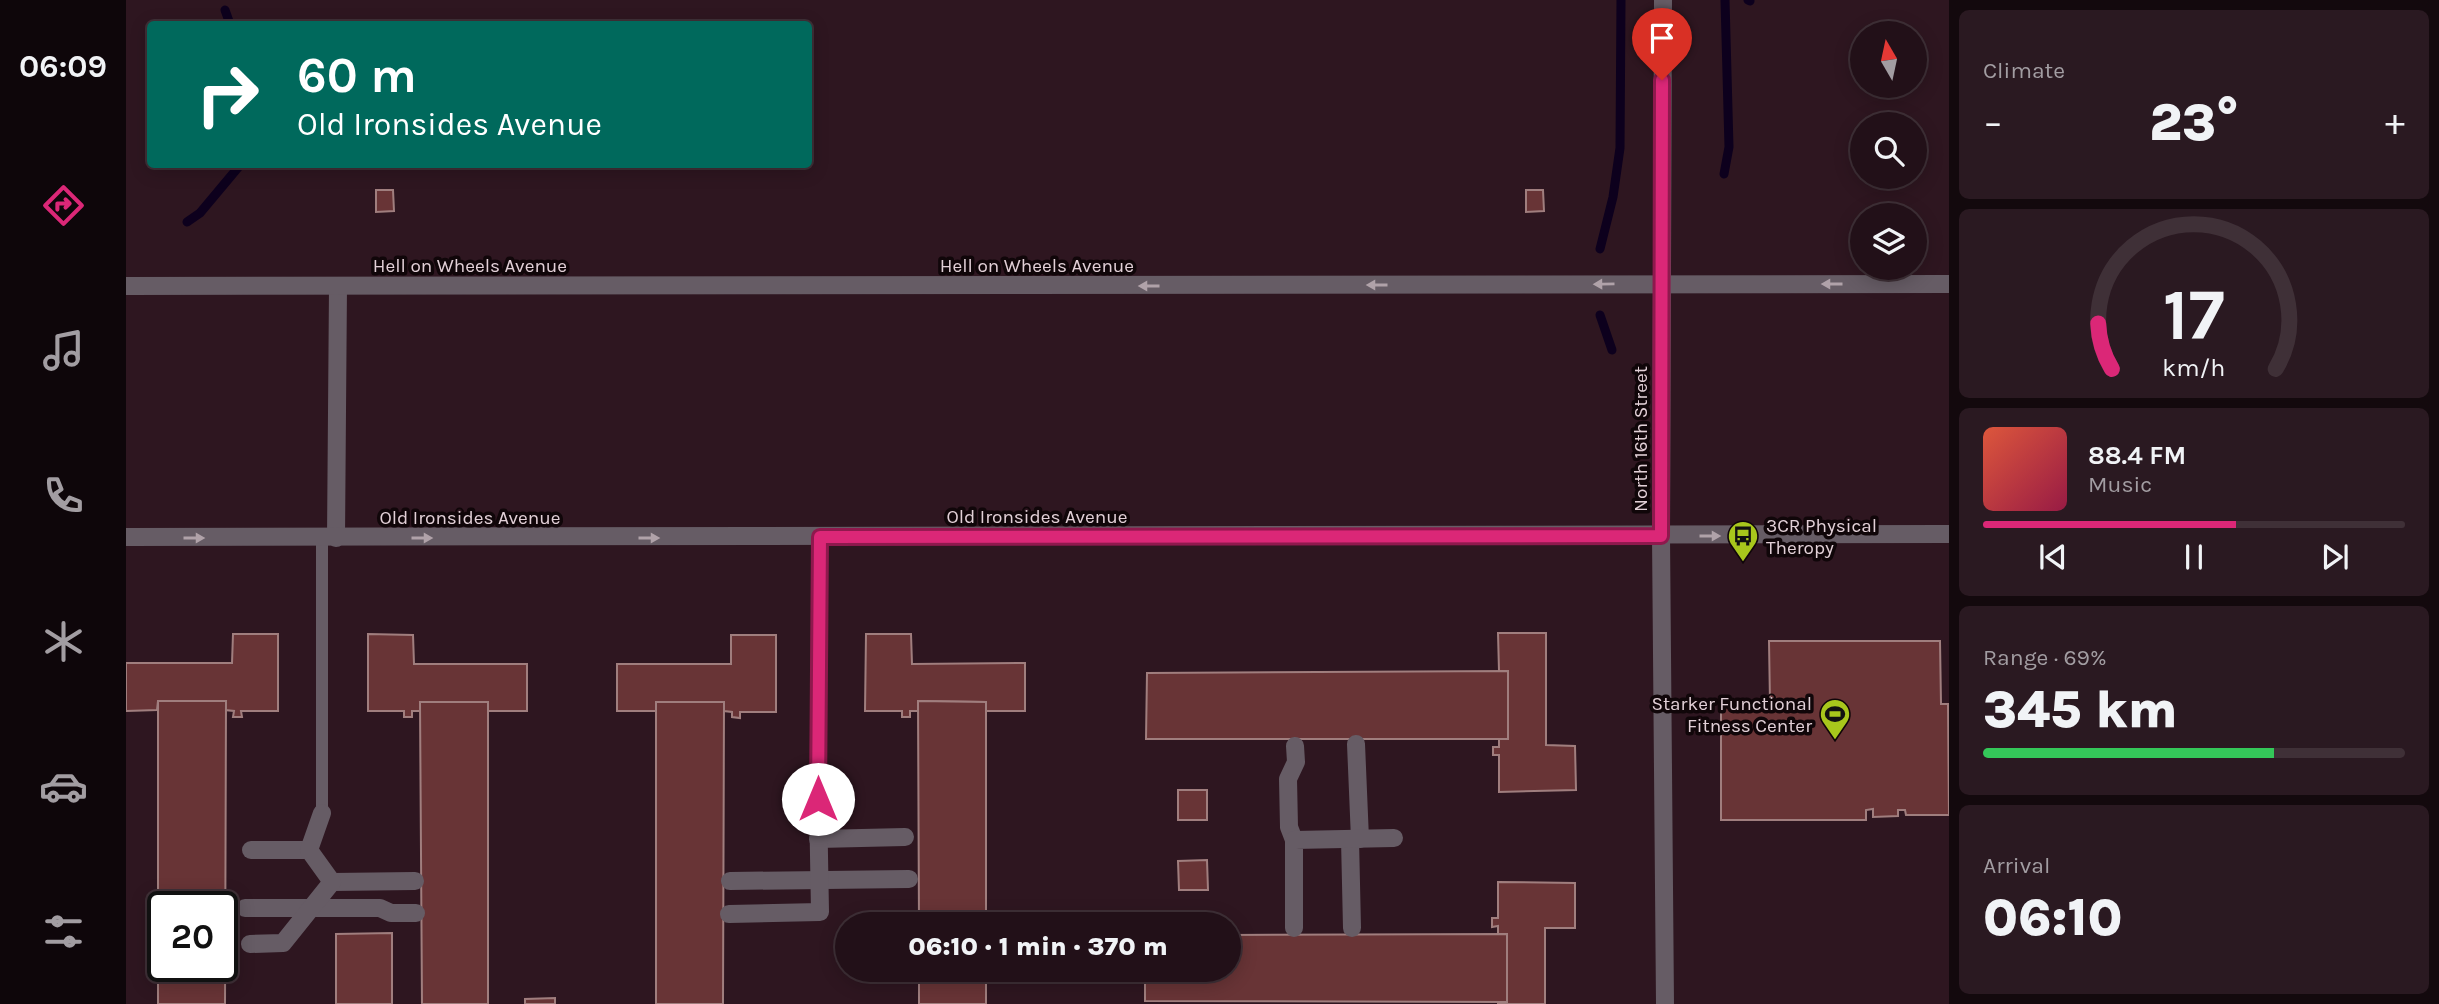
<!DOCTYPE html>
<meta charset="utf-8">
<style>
:root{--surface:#221018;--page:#2a1921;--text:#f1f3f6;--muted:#a29da2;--line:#3f3037;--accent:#db2777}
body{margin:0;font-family:Karla,sans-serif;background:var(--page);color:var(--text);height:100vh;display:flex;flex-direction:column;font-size:26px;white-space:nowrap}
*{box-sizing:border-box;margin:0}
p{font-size:23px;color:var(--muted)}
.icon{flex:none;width:38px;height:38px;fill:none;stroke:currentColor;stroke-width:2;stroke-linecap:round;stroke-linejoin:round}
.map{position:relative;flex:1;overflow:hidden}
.sheet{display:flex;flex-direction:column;gap:10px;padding:10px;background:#13090d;width:490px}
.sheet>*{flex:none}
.banner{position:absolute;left:21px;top:21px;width:665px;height:147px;border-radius:7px;box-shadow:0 4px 18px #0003,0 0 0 2px var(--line);background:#00695c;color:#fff;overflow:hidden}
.needle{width:46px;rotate:351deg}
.controls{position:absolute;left:1724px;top:21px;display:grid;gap:14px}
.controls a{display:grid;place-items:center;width:77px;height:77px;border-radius:50%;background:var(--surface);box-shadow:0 4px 18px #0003,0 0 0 2px var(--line);font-size:35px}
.speed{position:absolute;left:21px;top:891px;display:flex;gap:14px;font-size:35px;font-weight:700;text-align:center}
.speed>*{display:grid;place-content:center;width:91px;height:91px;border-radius:50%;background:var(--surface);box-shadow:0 4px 18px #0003,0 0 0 2px var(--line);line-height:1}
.speed .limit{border:4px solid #111;border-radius:10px;background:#fff;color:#111}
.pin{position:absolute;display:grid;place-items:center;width:60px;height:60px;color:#fff;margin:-72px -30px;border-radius:50% 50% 50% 0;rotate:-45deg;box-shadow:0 0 7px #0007}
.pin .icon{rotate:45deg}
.me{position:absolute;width:77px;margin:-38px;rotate:0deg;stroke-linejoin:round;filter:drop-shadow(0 0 5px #0008)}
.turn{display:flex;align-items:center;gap:24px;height:147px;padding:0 35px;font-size:32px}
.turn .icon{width:91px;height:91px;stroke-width:2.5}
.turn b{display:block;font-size:49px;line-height:60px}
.big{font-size:52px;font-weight:800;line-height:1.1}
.sheet .widget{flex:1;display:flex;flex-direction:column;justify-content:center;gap:10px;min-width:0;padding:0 24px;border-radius:10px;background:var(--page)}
.sheet .dial{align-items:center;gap:0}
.dial svg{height:182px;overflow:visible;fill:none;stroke:var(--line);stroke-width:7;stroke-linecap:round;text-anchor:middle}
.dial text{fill:var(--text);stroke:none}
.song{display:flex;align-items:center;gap:21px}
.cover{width:84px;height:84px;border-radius:10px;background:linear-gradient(135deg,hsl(10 70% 55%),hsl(340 70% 35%))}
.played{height:7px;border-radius:4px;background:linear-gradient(90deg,var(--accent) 60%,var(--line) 60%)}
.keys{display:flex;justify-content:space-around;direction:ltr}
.heat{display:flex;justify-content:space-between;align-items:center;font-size:38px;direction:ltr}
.charge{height:10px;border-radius:5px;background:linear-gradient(90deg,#34c759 69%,var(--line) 0)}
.trip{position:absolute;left:709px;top:912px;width:406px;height:70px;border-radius:35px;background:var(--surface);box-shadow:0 4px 18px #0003,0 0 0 2px var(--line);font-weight:800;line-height:70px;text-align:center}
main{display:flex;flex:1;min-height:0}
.menu{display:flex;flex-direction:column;width:126px;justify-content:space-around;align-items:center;background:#0e060a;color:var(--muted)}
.menu .icon{width:49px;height:49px}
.menu .selected{color:var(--accent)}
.menu b{font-size:32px;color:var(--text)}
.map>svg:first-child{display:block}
</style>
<main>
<nav class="menu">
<b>06:09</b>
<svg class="icon selected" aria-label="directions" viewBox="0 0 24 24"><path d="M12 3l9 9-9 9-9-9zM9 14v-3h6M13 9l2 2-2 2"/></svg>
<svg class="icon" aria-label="music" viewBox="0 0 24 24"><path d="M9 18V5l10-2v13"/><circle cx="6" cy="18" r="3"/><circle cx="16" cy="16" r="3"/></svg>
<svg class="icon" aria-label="phone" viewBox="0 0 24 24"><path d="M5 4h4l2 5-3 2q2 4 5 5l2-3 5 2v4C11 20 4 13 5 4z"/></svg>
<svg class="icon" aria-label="climate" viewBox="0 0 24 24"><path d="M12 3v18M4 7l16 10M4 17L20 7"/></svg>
<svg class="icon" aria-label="car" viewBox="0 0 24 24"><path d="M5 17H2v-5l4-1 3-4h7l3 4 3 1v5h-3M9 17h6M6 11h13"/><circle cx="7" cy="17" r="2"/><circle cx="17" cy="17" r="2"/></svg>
<svg class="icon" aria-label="filters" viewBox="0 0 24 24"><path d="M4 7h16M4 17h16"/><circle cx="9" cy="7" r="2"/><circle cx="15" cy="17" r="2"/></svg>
</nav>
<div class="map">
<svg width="1823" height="1004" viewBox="0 0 1823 1004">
<rect width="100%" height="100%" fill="#2e1620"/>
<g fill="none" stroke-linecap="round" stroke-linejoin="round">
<!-- stream -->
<g stroke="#0d001d" stroke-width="9">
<path d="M 1622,0 L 1624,1"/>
<path d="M 99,10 L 104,24"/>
<path d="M 193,164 L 220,165"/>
<path d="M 1598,174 L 1603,147 L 1599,0"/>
<path d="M 61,222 L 74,213 L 115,164"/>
<path d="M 1474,249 L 1487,197 L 1494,148 L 1495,0"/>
<path d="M 1474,315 L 1486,350"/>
</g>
</g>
<!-- building -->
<g fill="#683436" stroke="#a07e7e" stroke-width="2" fill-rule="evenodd">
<path d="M 250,190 L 267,190 L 268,211 L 250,212 Z"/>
<path d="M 1400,190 L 1417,190 L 1418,211 L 1400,212 Z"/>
<path d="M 1372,633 L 1420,633 L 1420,745 L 1449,746 L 1450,790 L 1373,792 L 1373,755 L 1367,755 L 1367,747 L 1373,747 L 1373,739 L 1382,739 L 1382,671 L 1373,671 Z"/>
<path d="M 107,634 L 152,634 L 152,711 L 115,711 L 116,717 L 107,717 L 108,711 L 99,710 L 100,701 L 32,701 L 31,710 L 0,711 L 0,663 L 106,663 Z"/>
<path d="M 242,634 L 287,635 L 288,664 L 401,664 L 401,711 L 362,711 L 362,702 L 294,702 L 295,711 L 286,711 L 286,717 L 278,717 L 278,711 L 242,711 Z"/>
<path d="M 740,634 L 785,634 L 786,664 L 899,663 L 899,711 L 860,711 L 860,702 L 792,701 L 792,711 L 784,711 L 784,717 L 776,717 L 776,711 L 739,711 Z"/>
<path d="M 605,635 L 650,635 L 650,712 L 614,712 L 614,718 L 606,717 L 606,712 L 598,711 L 598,702 L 530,702 L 530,711 L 491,711 L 491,664 L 605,664 Z"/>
<path d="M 1643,641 L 1814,641 L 1815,704 L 1822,704 L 1823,815 L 1780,815 L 1779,810 L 1772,810 L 1772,816 L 1747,817 L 1747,809 L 1740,810 L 1740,820 L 1595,820 L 1595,703 L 1644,703 Z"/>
<path d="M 1382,671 L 1382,739 L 1020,739 L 1021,673 Z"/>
<path d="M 32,701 L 100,701 L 99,1004 L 32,1004 ZM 37,906 L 96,906 L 96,966 L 37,966 Z"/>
<path d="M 792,701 L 860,702 L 860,924 L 793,924 Z"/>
<path d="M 294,702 L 362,702 L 362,1004 L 296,1004 Z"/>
<path d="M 530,702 L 598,702 L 597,1004 L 530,1004 Z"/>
<rect x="1052" y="790" width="29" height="30"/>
<path d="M 1081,860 L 1082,890 L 1053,890 L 1052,861 Z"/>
<path d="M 1372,882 L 1449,883 L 1449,928 L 1419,928 L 1419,1004 L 1372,1004 L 1372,1002 L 1381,1002 L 1381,934 L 1372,934 L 1372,926 L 1366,927 L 1366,918 L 1372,918 Z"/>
<path d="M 266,933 L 266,1004 L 210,1004 L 210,934 Z"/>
<path d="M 1381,934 L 1381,1002 L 1019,1001 L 1019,970 L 1102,970 L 1102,935 Z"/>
<rect x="793" y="970" width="67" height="34"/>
<path d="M 429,998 L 429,1004 L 399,1004 L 399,999 Z"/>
</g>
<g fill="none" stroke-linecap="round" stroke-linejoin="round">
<!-- service -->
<g stroke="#665c65" stroke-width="12">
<path d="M 692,799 L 694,537"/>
<path d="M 196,813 L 196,538"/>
</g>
<!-- pedestrian -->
<g stroke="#665c65" stroke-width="18">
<path d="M 1230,744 L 1234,839"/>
<path d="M 692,839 L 779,837"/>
<path d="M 1224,839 L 1226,928"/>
<path d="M 1168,840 L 1163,827 L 1162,779 L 1170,762 L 1169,746"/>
<path d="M 125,850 L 183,850"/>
<path d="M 604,881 L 783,879"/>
<path d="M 206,882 L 289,881"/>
<path d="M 119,908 L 254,908 L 265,913 L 290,913"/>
<path d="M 603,914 L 694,912 L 692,799"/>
<path d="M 1168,928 L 1168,840 L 1268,838"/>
<path d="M 124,944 L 157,943 L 206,882 L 183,850 L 196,813"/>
</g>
<!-- minor -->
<g stroke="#665c65" stroke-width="18">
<path d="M 1537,0 L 1535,536 L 1539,1004"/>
<path d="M 210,538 L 212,286"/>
</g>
<!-- tertiary -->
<g stroke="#665c65" stroke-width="18">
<path d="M 0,286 L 1823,284"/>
<path d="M 0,537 L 1823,534"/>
</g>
</g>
<!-- one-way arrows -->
<defs><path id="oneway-solid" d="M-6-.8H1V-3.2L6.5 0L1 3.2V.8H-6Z" transform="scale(1.75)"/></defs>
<g fill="#b0a2a9">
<use href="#oneway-solid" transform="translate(1478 284) rotate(179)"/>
<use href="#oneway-solid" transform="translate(1706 284) rotate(-180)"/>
<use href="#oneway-solid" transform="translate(1251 285) rotate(180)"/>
<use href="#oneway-solid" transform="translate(1023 286) rotate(180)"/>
<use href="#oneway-solid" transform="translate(1584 536)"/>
<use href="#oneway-solid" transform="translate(68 538)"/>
<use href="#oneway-solid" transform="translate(296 538)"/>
<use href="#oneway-solid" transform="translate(523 538)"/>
</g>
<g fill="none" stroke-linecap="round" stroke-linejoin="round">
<!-- route casing -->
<g stroke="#8e194d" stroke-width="18">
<path id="route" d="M 692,799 L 694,537 L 1535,536 L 1536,80"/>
</g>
<!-- route -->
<use href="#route" stroke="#db2777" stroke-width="12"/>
</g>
<!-- icons -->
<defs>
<g id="bus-pin" transform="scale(1.575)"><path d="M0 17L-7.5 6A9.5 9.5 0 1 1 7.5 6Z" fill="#a8c71c" stroke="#100609"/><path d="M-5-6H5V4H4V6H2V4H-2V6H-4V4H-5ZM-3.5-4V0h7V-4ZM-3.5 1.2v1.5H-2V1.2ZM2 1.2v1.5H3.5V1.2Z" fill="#111"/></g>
<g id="stadium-pin" transform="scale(1.575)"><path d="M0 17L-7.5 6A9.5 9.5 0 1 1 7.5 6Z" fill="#a8c71c" stroke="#100609"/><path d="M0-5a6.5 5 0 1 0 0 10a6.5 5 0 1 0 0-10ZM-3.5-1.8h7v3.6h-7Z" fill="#111"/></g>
</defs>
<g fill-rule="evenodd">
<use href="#bus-pin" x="1617" y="536"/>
<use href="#stadium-pin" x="1709" y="714"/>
</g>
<g text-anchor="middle" stroke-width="7" stroke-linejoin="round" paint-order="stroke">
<!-- street labels -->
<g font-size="19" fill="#e2d0d7" stroke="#100609">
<text x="344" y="272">Hell on Wheels Avenue</text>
<text x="911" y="272">Hell on Wheels Avenue</text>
<text transform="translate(1514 439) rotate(-90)" y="7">North 16th Street</text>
<text x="911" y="523">Old Ironsides Avenue</text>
<text x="344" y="524">Old Ironsides Avenue</text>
</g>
<!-- poi labels -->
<g font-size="19" fill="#e2d0d7" stroke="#100609" text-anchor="start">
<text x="1640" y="532">3CR Physical<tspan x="1640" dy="22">Theropy</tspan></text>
<text x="1686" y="710" text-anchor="end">Starker Functional<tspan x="1686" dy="22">Fitness Center</tspan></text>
</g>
</g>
</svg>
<div class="controls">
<a><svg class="needle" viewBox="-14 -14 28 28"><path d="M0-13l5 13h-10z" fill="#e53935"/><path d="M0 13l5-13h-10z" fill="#a29da2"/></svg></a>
<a><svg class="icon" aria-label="search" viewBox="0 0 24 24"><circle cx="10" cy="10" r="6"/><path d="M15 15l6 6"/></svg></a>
<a><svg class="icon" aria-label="layers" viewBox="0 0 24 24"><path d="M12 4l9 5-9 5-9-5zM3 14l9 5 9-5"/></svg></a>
</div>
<div class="speed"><div class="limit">20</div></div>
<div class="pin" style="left:1536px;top:80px;background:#d93025"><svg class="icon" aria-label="arrive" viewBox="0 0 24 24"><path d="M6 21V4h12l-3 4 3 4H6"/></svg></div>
<svg class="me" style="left:692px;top:799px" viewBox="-20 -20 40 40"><circle r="19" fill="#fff"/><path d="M0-13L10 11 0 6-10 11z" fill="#db2777"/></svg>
<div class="trip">06:10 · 1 min · 370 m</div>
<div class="banner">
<div class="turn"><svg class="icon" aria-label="right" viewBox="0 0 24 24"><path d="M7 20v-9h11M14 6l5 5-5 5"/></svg><div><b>60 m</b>Old Ironsides Avenue</div></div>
</div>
</div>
<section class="sheet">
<div class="widget"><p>Climate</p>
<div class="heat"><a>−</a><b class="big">23°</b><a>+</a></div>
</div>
<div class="widget dial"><svg viewBox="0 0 100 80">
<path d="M14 69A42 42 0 1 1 86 69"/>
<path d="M14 69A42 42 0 0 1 8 49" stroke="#db2777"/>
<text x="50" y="56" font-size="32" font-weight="700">17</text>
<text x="50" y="72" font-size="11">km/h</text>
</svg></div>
<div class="widget">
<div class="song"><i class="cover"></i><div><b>88.4 FM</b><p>Music</p></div></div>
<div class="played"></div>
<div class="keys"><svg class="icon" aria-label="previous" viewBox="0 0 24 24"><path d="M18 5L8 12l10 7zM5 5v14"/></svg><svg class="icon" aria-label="pause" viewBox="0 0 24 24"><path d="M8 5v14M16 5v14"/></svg><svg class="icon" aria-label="next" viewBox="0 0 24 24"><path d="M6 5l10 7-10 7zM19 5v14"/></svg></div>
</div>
<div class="widget"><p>Range · 69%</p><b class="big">345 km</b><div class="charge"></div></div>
<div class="widget"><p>Arrival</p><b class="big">06:10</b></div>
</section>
</main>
